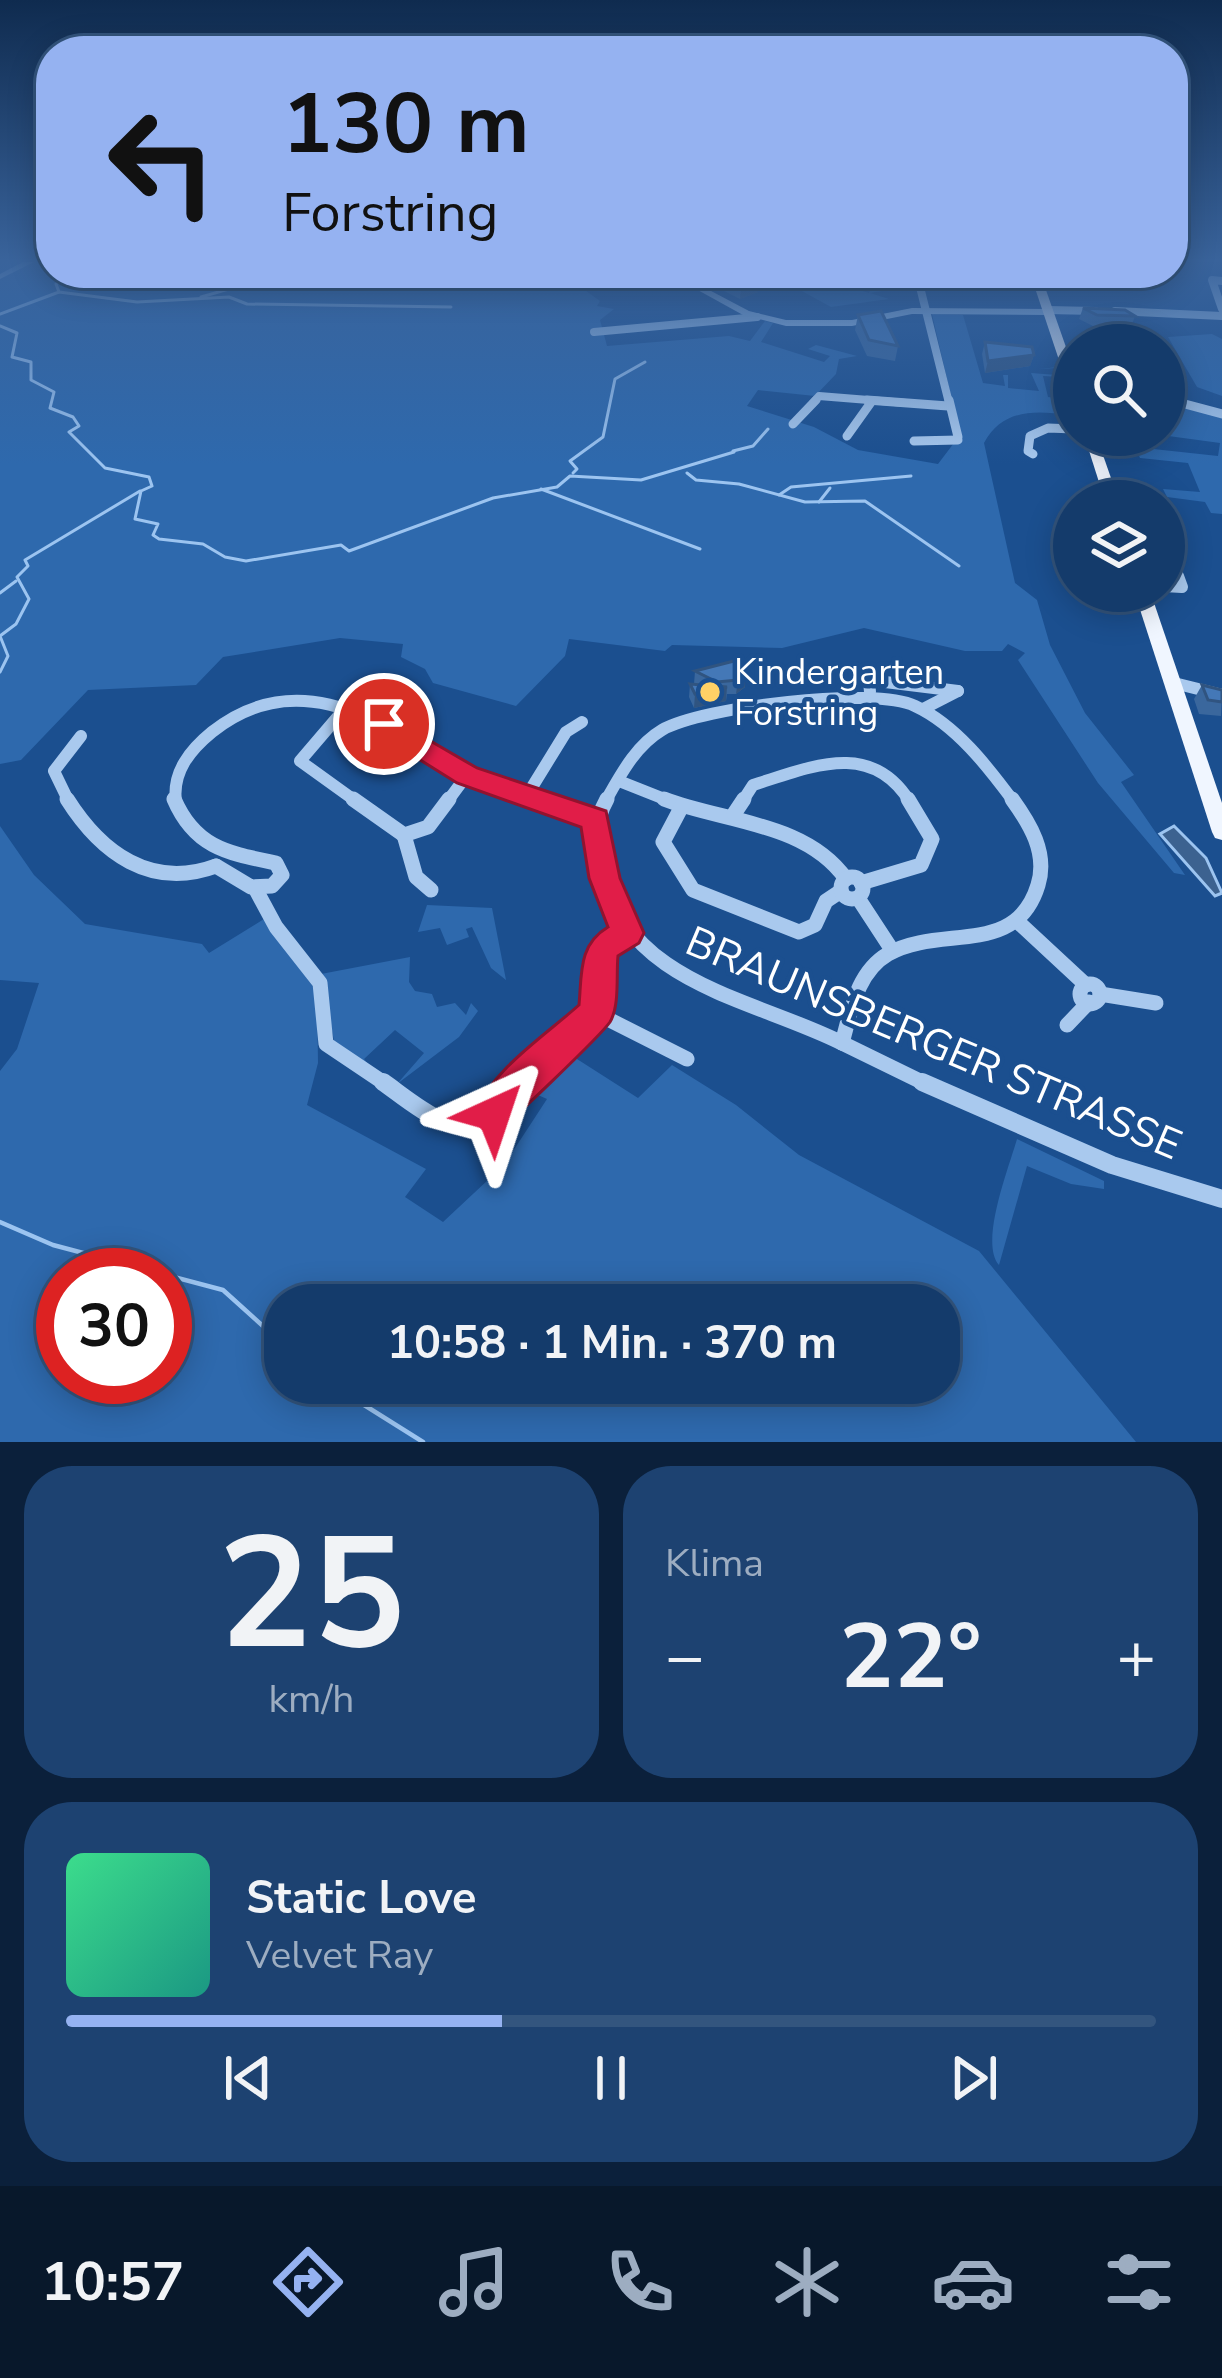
<!DOCTYPE html>
<html lang="de">
<meta charset="utf-8">
<style>
:root{--surface:#143b6b;--page:#1d4271;--text:#f1f3f6;--muted:#9dadc1;--line:#33557e;--accent:#95b2f1}
body{margin:0;font-family:"Nunito Sans",sans-serif;background:var(--page);color:var(--text);height:100vh;display:flex;flex-direction:column;font-size:45px;white-space:nowrap}
*{box-sizing:border-box;margin:0}
p{font-size:39px;color:var(--muted)}
.icon{flex:none;width:66px;height:66px;fill:none;stroke:currentColor;stroke-width:2;stroke-linecap:round;stroke-linejoin:round}
.map{position:relative;height:1442px;overflow:hidden}
.panel{display:flex;flex-direction:column;gap:24px;padding:24px;background:#0b203b;flex:1}
.panel>*{flex:none}
.guide{position:absolute;left:36px;top:36px;width:1152px;height:252px;border-radius:48px;box-shadow:0 6px 30px #0003,0 0 0 3px var(--line);background:#95b2f1;color:#111;overflow:hidden}
.fabs{position:absolute;left:1053px;top:324px;display:grid;gap:24px}
.fabs a{display:grid;place-items:center;width:132px;height:132px;border-radius:50%;background:var(--surface);box-shadow:0 6px 30px #0003,0 0 0 3px var(--line);font-size:60px}
.speed{position:absolute;left:36px;top:1248px;display:flex;gap:24px;font-size:60px;font-weight:700;text-align:center}
.speed>*{display:grid;place-content:center;width:156px;height:156px;border-radius:50%;background:var(--surface);box-shadow:0 6px 30px #0003,0 0 0 3px var(--line);line-height:1}
.speed .limit{border:18px solid #d22;background:#fff;color:#111}
.pin{position:absolute;display:grid;place-items:center;width:102px;height:102px;color:#fff;margin:-51px;border:6px solid #fff;border-radius:50%;box-shadow:0 3px 12px #0007}
.me{position:absolute;width:132px;margin:-66px;rotate:42deg;stroke-linejoin:round;filter:drop-shadow(0 0 9px #0008)}
.turn{display:flex;align-items:center;gap:42px;height:252px;padding:0 48px;font-size:54px}
.turn .icon{width:156px;height:156px;stroke-width:2.5}
.turn b{display:block;font-size:84px;line-height:102px}
.big{font-size:90px;font-weight:700;line-height:1.1}
.panel .card{flex:1;display:flex;flex-direction:column;justify-content:center;gap:18px;min-width:0;padding:0 42px;border-radius:48px;background:var(--page)}
.panel .dial{align-items:center;gap:0}
.dial b{font-size:156px;line-height:1}
.song{display:flex;align-items:center;gap:36px}
.cover{width:144px;height:144px;border-radius:18px;background:linear-gradient(135deg,hsl(150 70% 55%),hsl(170 70% 35%))}
.played{height:12px;border-radius:6px;background:linear-gradient(90deg,var(--accent) 40%,var(--line) 40%)}
.keys{display:flex;justify-content:space-around;direction:ltr}
.heat{display:flex;justify-content:space-between;align-items:center;font-size:66px;direction:ltr}
.panel .tiles{flex:1;display:grid;gap:24px;grid-template-columns:1fr 1fr}
.card:last-child{grid-column:span 2}
.trip{position:absolute;left:264px;top:1284px;width:696px;height:120px;border-radius:48px;background:var(--surface);box-shadow:0 6px 30px #0003,0 0 0 3px var(--line);font-weight:700;line-height:120px;text-align:center}
.tab-bar{display:flex;height:192px;justify-content:space-around;align-items:center;background:#08182b;color:var(--muted)}
.tab-bar .icon{width:84px;height:84px}
.tab-bar .active{color:var(--accent)}
.tab-bar b{font-size:54px;color:var(--text)}
.map>svg:first-child{display:block}
</style>
<div class="map">
<svg width="1222" height="1442" viewBox="0 0 1222 1442">
<rect width="100%" height="100%" fill="#1b4f8f"/>
<!-- green -->
<g fill="#2e69ad" fill-rule="evenodd">
<path d="M 0,262 L 51,262 L 51,273 L 561,273 L 600,301 L 597,306 L 614,309 L 600,320 L 607,346 L 729,336 L 750,341 L 765,321 L 773,323 L 761,342 L 824,362 L 830,356 L 808,349 L 816,345 L 857,356 L 839,359 L 836,374 L 815,396 L 758,390 L 747,406 L 814,427 L 858,450 L 938,464 L 960,435 L 932,314 L 963,315 L 983,383 L 1005,386 L 1003,375 L 1008,375 L 1008,388 L 1039,391 L 1031,373 L 1057,375 L 1056,368 L 1039,369 L 1058,367 L 1061,377 L 1043,376 L 1048,397 L 1065,399 L 1069,415 C 1032,410 1002,410 984,443 L 1015,583 L 1037,600 L 1050,645 L 1085,713 L 1134,775 L 1121,782 L 1185,875 L 1174,873 L 1098,783 L 1018,660 L 1025,653 L 1008,644 L 1002,651 L 965,651 L 864,628 L 782,648 L 672,645 L 665,651 L 569,639 L 565,656 L 516,706 L 433,683 L 425,669 L 401,657 L 403,644 L 340,638 L 223,657 L 196,685 L 88,690 L 21,760 L 0,764 Z"/>
<path d="M 800,281 L 811,286 L 829,281 L 869,293 L 870,291 L 880,289 L 882,286 L 898,288 L 870,293 L 889,299 L 831,307 L 791,285 Z"/>
<path d="M 1212,334 L 1222,339 L 1222,396 L 1197,387 L 1168,337 Z"/>
<path d="M 1164,400 L 1222,416 L 1222,514 L 1211,513 L 1205,502 L 1167,497 L 1163,489 L 1200,492 L 1188,463 L 1140,458 L 1135,447 L 1218,456 L 1220,443 L 1161,435 Z"/>
<path d="M 0,826 L 34,875 L 85,924 L 202,944 L 209,953 L 264,919 L 317,992 L 318,1063 L 307,1105 L 426,1169 L 405,1197 L 443,1222 L 504,1165 L 547,1099 L 524,1089 L 566,1052 L 638,1098 L 672,1065 L 736,1105 L 799,1155 L 979,1251 L 1136,1442 L 0,1442 L 0,1071 L 17,1049 L 39,983 L 0,980 ZM 63,1275 L 165,1275 L 165,1377 L 63,1377 ZM 285,1305 L 939,1305 L 939,1383 L 285,1383 Z"/>
<path d="M 427,905 L 492,908 L 506,980 L 491,968 L 472,927 L 466,929 L 469,937 L 447,945 L 440,928 L 418,932 Z"/>
<path d="M 410,957 L 409,982 L 415,991 L 432,994 L 437,1007 L 455,1003 L 466,1015 L 471,1003 L 478,1011 L 459,1037 L 397,1084 L 424,1053 L 395,1030 L 364,1059 L 368,1064 L 335,1046 L 321,974 Z"/>
<path d="M 1017,1139 L 1104,1181 L 1104,1189 L 1071,1184 L 1027,1166 L 999,1265 C 979,1243 1009,1167 1017,1139 Z"/>
</g>
<!-- water -->
<path fill="#3c6290" stroke="#9cc4f0" stroke-width="3" d="M 1174,826 L 1206,858 L 1222,893 L 1215,896 L 1160,834 Z"/>
<g fill="none" stroke-linecap="round" stroke-linejoin="round">
<!-- stream-far1 -->
<g stroke="#9cc4f0" stroke-width="3">
<path d="M 59,292 L 137,302 L 229,297 L 247,304 L 451,307"/>
<path d="M 201,297 L 285,273"/>
<path d="M 0,314 L 59,292 L 56,284 L 74,273"/>
<path d="M 0,326 L 17,333 L 12,357 L 31,362 L 31,380 L 54,392 L 50,408 L 73,417 L 79,426 L 69,432 L 105,468 L 149,477 L 152,486 L 141,491 L 135,519 L 158,524 L 153,535 L 159,539 L 203,544 L 225,557 L 246,561 L 341,545 L 349,551 L 493,498 L 557,487 L 570,476 L 641,480 L 734,452"/>
<path d="M 733,451 L 753,446 L 768,429"/>
<path d="M 573,473 L 577,469 L 570,461 L 603,437 L 615,379 L 645,362"/>
<path d="M 687,473 L 696,480 L 739,484 L 805,502 L 865,501 L 959,566"/>
<path d="M 541,489 L 700,549"/>
<path d="M 779,495 L 791,487 L 911,476"/>
<path d="M 819,502 L 830,488"/>
<path d="M 0,593 L 16,581"/>
<path d="M 0,672 L 8,656 L 0,636 L 16,624 L 29,599 L 17,577 L 28,566 L 25,560 L 140,491"/>
</g>
<!-- stream -->
<g stroke="#9cc4f0" stroke-width="4.5">
<path d="M 0,1222 L 53,1245 L 223,1290 L 285,1346"/>
<path d="M 329,1383 L 423,1442"/>
</g>
<!-- minor-far4 -->
<g stroke="#a9c9ee" stroke-width="8">
<path d="M 873,273 L 920,287 L 949,403"/>
<path d="M 982,273 L 1037,277"/>
<path d="M 1222,281 L 1212,280 L 1222,309"/>
<path d="M 1048,310 L 1095,311"/>
<path d="M 1115,311 L 1222,316"/>
<path d="M 594,332 L 757,317"/>
<path d="M 1164,398 L 1181,403"/>
<path d="M 813,403 L 819,396 L 906,403"/>
</g>
<!-- minor-far3 -->
<g stroke="#a9c9ee" stroke-width="9">
<path d="M 867,400 L 948,406"/>
<path d="M 949,400 L 958,437"/>
<path d="M 1170,400 L 1222,414"/>
<path d="M 793,424 L 816,400"/>
<path d="M 847,436 L 872,401"/>
<path d="M 914,441 L 958,440"/>
<path d="M 1033,454 L 1028,451 L 1030,436 L 1048,428 L 1074,429"/>
<path d="M 1164,541 L 1179,579"/>
</g>
<!-- minor-far2 -->
<g stroke="#a9c9ee" stroke-width="12">
<path d="M 1164,586 L 1182,587 L 1178,576"/>
<path d="M 1174,683 L 1222,695"/>
<path d="M 870,692 L 869,680 L 958,691"/>
<path d="M 347,706 L 300,761 L 357,802"/>
<path d="M 923,709 L 958,691"/>
<path d="M 619,781 L 672,802"/>
<path d="M 526,797 L 566,732 L 582,722"/>
<path d="M 69,802 L 54,771 L 81,736"/>
<path d="M 176,802 C 172,772 190,750 212,732 C 323,644 429,766 533,802"/>
<path d="M 447,802 L 467,775"/>
<path d="M 605,802 C 620,776 635,746 662,730 C 702,707 874,686 915,706 C 956,725 988,767 1014,802"/>
<path d="M 742,802 L 753,785 C 811,767 871,739 910,802"/>
</g>
<!-- minor-far1 -->
<g stroke="#a9c9ee" stroke-width="15">
<path d="M 67,799 C 101,853 151,890 216,866"/>
<path d="M 174,799 C 195,848 228,853 276,863 L 282,875 L 272,886 L 251,887 L 216,866"/>
<path d="M 353,799 L 404,835 L 428,827 L 449,799"/>
<path d="M 524,799 L 595,820"/>
<path d="M 607,799 C 593,824 595,843 602,871 C 627,984 752,998 842,1043"/>
<path d="M 664,799 C 723,822 806,822 846,879"/>
<path d="M 682,806 L 663,842 L 693,890 L 799,932 L 815,925 L 826,901 L 841,891"/>
<path d="M 734,814 L 744,799"/>
<path d="M 404,835 L 416,877 L 431,890"/>
<circle cx="852" cy="888" r="11"/>
<path d="M 861,883 L 921,865 L 932,839 L 908,799"/>
<path d="M 255,888 L 276,927 L 320,983 L 326,1044 L 387,1085"/>
<path d="M 858,898 L 892,950"/>
<path d="M 1017,921 L 1086,985"/>
<circle cx="1090" cy="994" r="10"/>
<path d="M 1100,994 L 1156,1003"/>
<path d="M 596,1013 L 687,1059"/>
<path d="M 1067,1025 L 1089,1002"/>
<path d="M 842,1043 L 928,1085"/>
<path d="M 842,1043 C 851,1011 857,972 888,954 C 941,924 1016,958 1038,885 C 1048,853 1030,824 1012,799"/>
<path d="M 516,1085 L 596,1013 L 602,948 L 627,933"/>
</g>
<!-- minor -->
<g stroke="#a9c9ee" stroke-width="18">
<path d="M 383,1082 C 408,1099 456,1144 488,1120 C 500,1111 509,1093 520,1082"/>
<path d="M 922,1082 L 1112,1165 L 1222,1199"/>
</g>
<!-- tertiary -->
<g fill="#a9c9ee" fill-rule="evenodd">
<path d="M 23,262 L 34,262 L 0,279 L 0,274 Z"/>
<path d="M 667,273 L 677,273 L 749,311 L 786,320 L 852,320 L 912,308 L 1049,309 L 1053,312 L 1049,315 L 912,314 L 852,326 L 786,326 L 743,315 Z"/>
</g>
<!-- primary -->
<g fill="#f0f6ff" fill-rule="evenodd">
<path d="M 1030,273 L 1040,273 L 1074,370 L 1074,391 L 1068,387 Z"/>
<path d="M 1084,435 L 1096,435 L 1119,501 L 1105,501 Z"/>
<path d="M 1134,591 L 1150,591 L 1222,803 L 1222,840 L 1215,838 L 1212,832 Z"/>
</g>
</g>
<!-- wall -->
<g fill="#3a679d">
<path d="M 725,280 L 758,292 L 740,299 L 724,291 Z"/>
<path d="M 1083,308 L 1135,316 L 1131,327 L 1093,326 L 1079,319 Z"/>
<path d="M 858,315 L 898,346 L 895,361 L 867,356 L 855,330 Z"/>
<path d="M 985,342 L 1034,355 L 1030,366 L 985,373 L 982,354 Z"/>
<path d="M 734,661 L 745,687 L 736,694 L 727,694 L 726,701 L 694,708 L 689,697 L 690,684 L 694,684 L 695,671 Z"/>
<path d="M 1202,685 L 1222,690 L 1221,716 L 1199,714 L 1194,699 Z"/>
</g>
<!-- shaded-wall -->
<g fill="#305480">
<path d="M 759,282 L 758,292 L 740,299 L 741,288 Z"/>
<path d="M 1034,355 L 1030,366 L 985,373 L 988,361 Z"/>
<path d="M 746,674 L 745,687 L 736,694 L 738,680 Z"/>
<path d="M 727,687 L 726,701 L 694,708 L 695,694 Z"/>
</g>
<!-- building -->
<g fill="#4478b7" stroke="#305480" stroke-width="3">
<path d="M 742,274 L 759,282 L 741,288 L 725,280 Z"/>
<path d="M 1083,308 L 1125,310 L 1135,316 L 1097,315 Z"/>
<path d="M 881,311 L 898,346 L 869,340 L 858,315 Z"/>
<path d="M 985,342 L 1032,347 L 1034,355 L 988,361 Z"/>
<path d="M 734,661 L 746,674 L 738,680 L 717,682 L 695,671 Z"/>
<path d="M 690,684 L 727,687 L 695,694 Z"/>
<path d="M 1202,685 L 1222,690 L 1222,702 L 1208,700 Z"/>
</g>
<!-- sky -->
<linearGradient id="sky" x2="0" y2="1"><stop stop-color="#0f2b4f"/><stop offset="0.56" stop-color="#39639b"/><stop offset="1" stop-color="#39639b" stop-opacity="0"/></linearGradient>
<rect width="1222" height="464" fill="url(#sky)"/>
<!-- route -->
<path fill="#e11d48" stroke="#92132f" stroke-width="3" d="M 384,714 L 477,768 L 606,811 L 620,878 L 644,933 L 639,943 L 618,956 C 616,975 620,1005 610,1022 C 601,1035 504,1129 494,1133 L 480,1128 L 474,1114 C 493,1069 543,1037 579,1005 C 582,973 578,945 608,927 L 589,878 L 581,827 L 457,783 L 374,731 L 374,717 Z"/>
<!-- markers -->
<circle fill="#ffd166" stroke="#1b4f8f" stroke-width="4.5" cx="710" cy="692" r="12"/>
<g text-anchor="middle" stroke-width="9" stroke-linejoin="round" paint-order="stroke">
<!-- poi labels -->
<g font-size="36" fill="#fff" stroke="#1b4f8f" text-anchor="start">
<text x="734" y="684">Kindergarten<tspan x="734" dy="41">Forstring</tspan></text>
</g>
<!-- near-street labels -->
<g font-size="42" fill="#fff" stroke="#1b4f8f">
<text transform="translate(934 1042) rotate(23)" y="15">BRAUNSBERGER STRASSE</text>
</g>
</g>
</svg>
<div class="fabs">
<a><svg class="icon" aria-label="search" viewBox="0 0 24 24"><circle cx="10" cy="10" r="6"/><path d="M15 15l6 6"/></svg></a>
<a><svg class="icon" aria-label="layers" viewBox="0 0 24 24"><path d="M12 4l9 5-9 5-9-5zM3 14l9 5 9-5"/></svg></a>
</div>
<div class="speed"><div class="limit">30</div></div>
<div class="pin" style="left:384px;top:724px;background:#d93025"><svg class="icon" aria-label="arrive" viewBox="0 0 24 24"><path d="M6 21V4h12l-3 4 3 4H6"/></svg></div>
<svg class="me" style="left:494px;top:1114px" viewBox="-20 -20 40 40"><path d="M0-17L14 15 0 8-14 15z" fill="#e11d48" stroke="#fff" stroke-width="4"/></svg>
<div class="trip">10:58 · 1 Min. · 370 m</div>
<div class="guide">
<div class="turn"><svg class="icon" aria-label="left" viewBox="0 0 24 24"><path d="M17 20v-9H6M10 6l-5 5 5 5"/></svg><div><b>130 m</b>Forstring</div></div>
</div>
</div>
<section class="panel">
<div class="tiles">
<div class="card dial"><b>25</b><p>km/h</p></div>
<div class="card"><p>Klima</p>
<div class="heat"><a>−</a><b class="big">22°</b><a>+</a></div>
</div>
<div class="card">
<div class="song"><i class="cover"></i><div><b>Static Love</b><p>Velvet Ray</p></div></div>
<div class="played"></div>
<div class="keys"><svg class="icon" aria-label="previous" viewBox="0 0 24 24"><path d="M18 5L8 12l10 7zM5 5v14"/></svg><svg class="icon" aria-label="pause" viewBox="0 0 24 24"><path d="M8 5v14M16 5v14"/></svg><svg class="icon" aria-label="next" viewBox="0 0 24 24"><path d="M6 5l10 7-10 7zM19 5v14"/></svg></div>
</div>
</div>
</section>
<nav class="tab-bar">
<b>10:57</b>
<svg class="icon active" aria-label="directions" viewBox="0 0 24 24"><path d="M12 3l9 9-9 9-9-9zM9 14v-3h6M13 9l2 2-2 2"/></svg>
<svg class="icon" aria-label="music" viewBox="0 0 24 24"><path d="M9 18V5l10-2v13"/><circle cx="6" cy="18" r="3"/><circle cx="16" cy="16" r="3"/></svg>
<svg class="icon" aria-label="phone" viewBox="0 0 24 24"><path d="M5 4h4l2 5-3 2q2 4 5 5l2-3 5 2v4C11 20 4 13 5 4z"/></svg>
<svg class="icon" aria-label="climate" viewBox="0 0 24 24"><path d="M12 3v18M4 7l16 10M4 17L20 7"/></svg>
<svg class="icon" aria-label="car" viewBox="0 0 24 24"><path d="M5 17H2v-5l4-1 3-4h7l3 4 3 1v5h-3M9 17h6M6 11h13"/><circle cx="7" cy="17" r="2"/><circle cx="17" cy="17" r="2"/></svg>
<svg class="icon" aria-label="filters" viewBox="0 0 24 24"><path d="M4 7h16M4 17h16"/><circle cx="9" cy="7" r="2"/><circle cx="15" cy="17" r="2"/></svg>
</nav>
